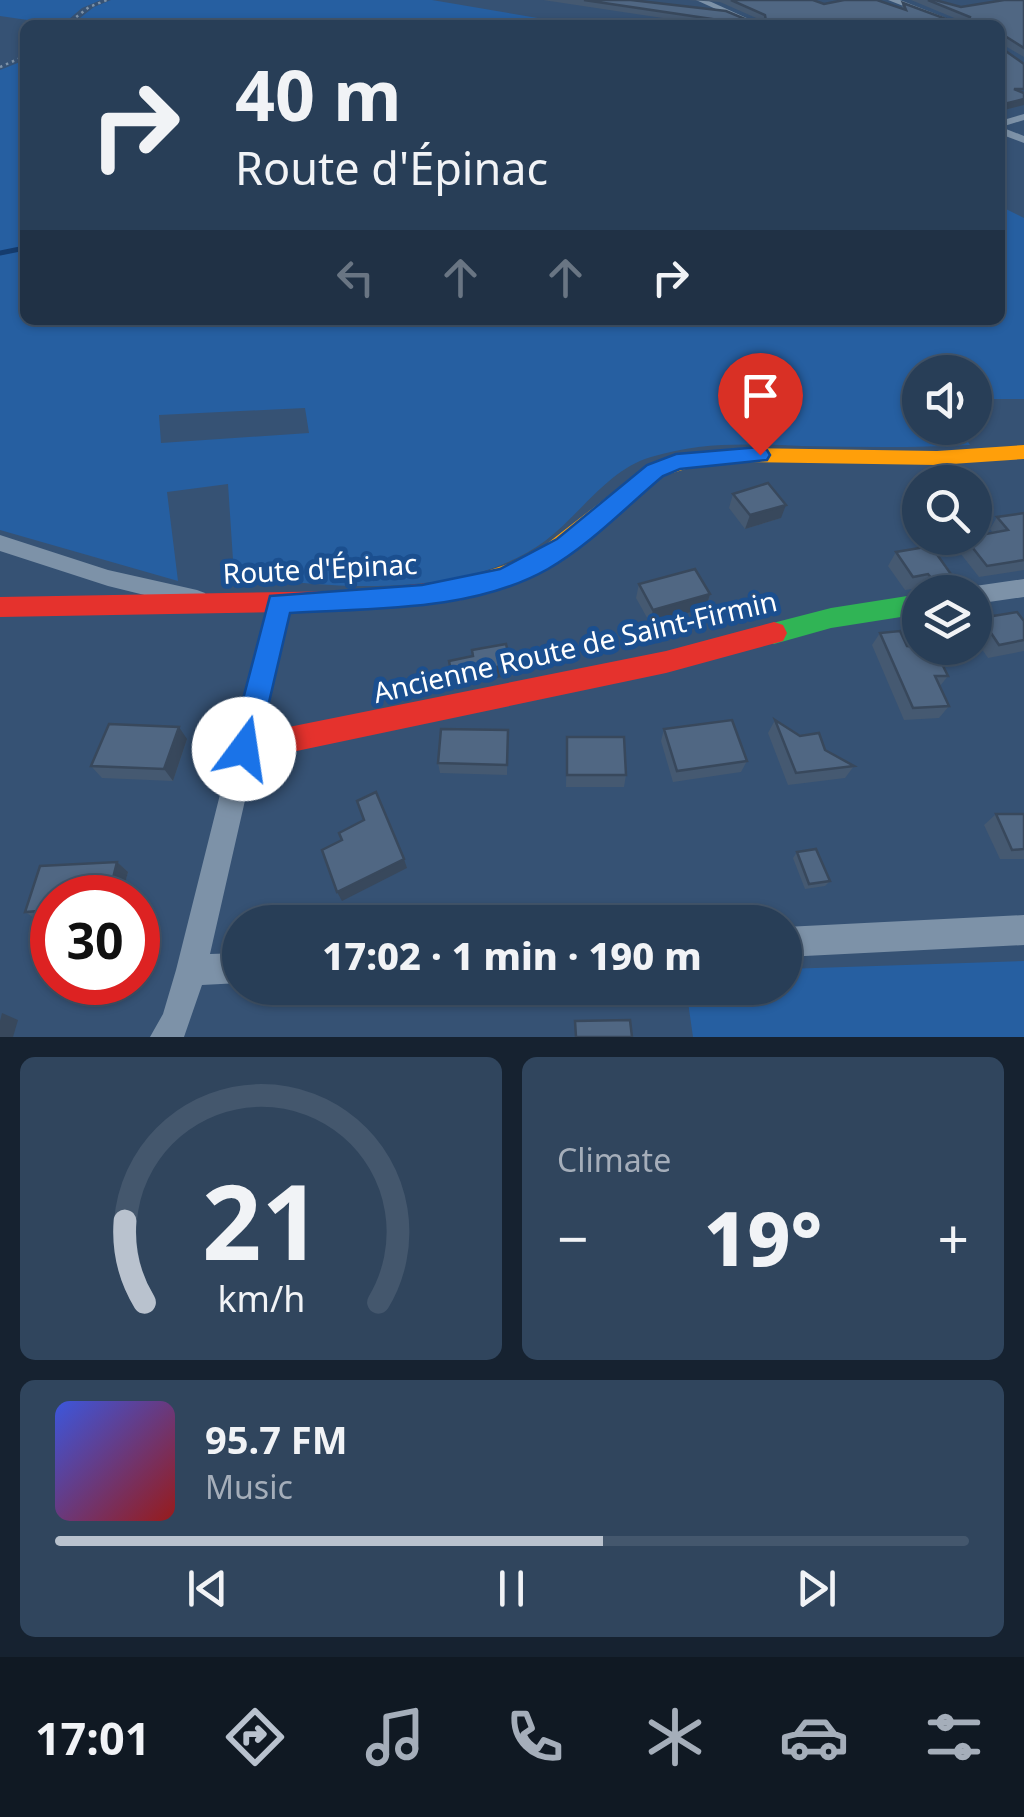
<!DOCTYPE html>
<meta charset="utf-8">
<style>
:root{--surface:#283e57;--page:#30455d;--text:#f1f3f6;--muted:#a5aeba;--line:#44576d;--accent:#b9c2ce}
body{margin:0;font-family:"Noto Sans",sans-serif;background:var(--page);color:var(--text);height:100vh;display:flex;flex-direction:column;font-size:38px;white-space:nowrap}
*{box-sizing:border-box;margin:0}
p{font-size:32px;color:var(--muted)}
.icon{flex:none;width:55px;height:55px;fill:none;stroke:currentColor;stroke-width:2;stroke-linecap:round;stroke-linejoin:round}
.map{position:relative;height:1037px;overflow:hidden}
.side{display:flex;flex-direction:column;gap:20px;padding:20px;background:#162230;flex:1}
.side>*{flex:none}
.guide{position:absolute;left:20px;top:20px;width:985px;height:305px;border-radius:15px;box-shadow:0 2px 8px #0004,0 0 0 2px var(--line);background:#283e57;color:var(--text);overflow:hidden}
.fabs{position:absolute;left:902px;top:355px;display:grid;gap:20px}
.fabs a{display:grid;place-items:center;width:90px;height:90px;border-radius:50%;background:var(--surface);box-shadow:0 2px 8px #0004,0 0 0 2px var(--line);font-size:50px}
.speed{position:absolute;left:30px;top:875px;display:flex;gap:20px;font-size:50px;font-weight:700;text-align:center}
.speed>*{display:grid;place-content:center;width:130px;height:130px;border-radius:50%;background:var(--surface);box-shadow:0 2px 8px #0004,0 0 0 2px var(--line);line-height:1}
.speed .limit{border:15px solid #d22;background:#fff;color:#111}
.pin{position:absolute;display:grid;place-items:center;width:85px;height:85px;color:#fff;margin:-102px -42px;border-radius:50% 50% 50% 0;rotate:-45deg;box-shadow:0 0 10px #0007}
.pin .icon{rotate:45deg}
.me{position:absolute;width:110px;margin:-55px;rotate:14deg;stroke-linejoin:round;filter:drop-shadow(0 0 8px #0008)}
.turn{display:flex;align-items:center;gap:35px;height:210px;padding:0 50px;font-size:45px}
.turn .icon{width:130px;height:130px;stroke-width:2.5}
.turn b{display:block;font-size:70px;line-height:85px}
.lanes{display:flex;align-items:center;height:95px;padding:0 50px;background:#0003;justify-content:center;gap:50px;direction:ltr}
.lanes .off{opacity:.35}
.big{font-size:75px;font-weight:800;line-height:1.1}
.side .tile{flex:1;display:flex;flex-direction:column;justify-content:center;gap:15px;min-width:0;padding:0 35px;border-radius:15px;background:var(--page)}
.side .dial{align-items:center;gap:0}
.dial svg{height:260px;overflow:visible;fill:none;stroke:var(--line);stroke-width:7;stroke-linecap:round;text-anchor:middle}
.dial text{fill:var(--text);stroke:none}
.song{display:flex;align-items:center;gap:30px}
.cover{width:120px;height:120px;border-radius:15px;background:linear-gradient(135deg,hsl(230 70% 55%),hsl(0 70% 35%))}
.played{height:10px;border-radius:5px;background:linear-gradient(90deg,var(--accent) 60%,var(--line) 60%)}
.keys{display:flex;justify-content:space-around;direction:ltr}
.heat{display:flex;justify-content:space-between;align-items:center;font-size:55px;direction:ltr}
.side .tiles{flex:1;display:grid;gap:20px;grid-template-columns:1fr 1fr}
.tile:last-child{grid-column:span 2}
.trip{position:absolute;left:222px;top:905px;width:580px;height:100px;border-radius:50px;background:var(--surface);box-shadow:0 2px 8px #0004,0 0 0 2px var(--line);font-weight:800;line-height:100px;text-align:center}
.tabs{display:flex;height:160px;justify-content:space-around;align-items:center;background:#101923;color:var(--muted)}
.tabs .icon{width:70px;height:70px}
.tabs .current{color:var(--accent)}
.tabs b{font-size:45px;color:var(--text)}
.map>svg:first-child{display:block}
</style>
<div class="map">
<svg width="1024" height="1037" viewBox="0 0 1024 1037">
<rect width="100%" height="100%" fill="#365274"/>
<!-- green -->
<g fill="#265fa1" fill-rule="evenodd">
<path d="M 0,0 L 101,0 L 82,8 L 62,25 L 0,16 Z"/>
<path d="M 111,0 L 432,0 L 579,25 L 71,25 L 94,7 Z"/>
<path d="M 25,60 L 25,320 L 1000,320 L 1000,206 L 1024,218 L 1024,399 L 975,399 L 975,372 L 920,372 L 920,428 L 959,428 L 970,445 C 914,448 858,447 802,446 C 748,444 703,441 651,457 C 607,470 580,515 545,541 C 464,601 328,588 234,575 L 228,484 L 167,492 L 178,581 L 0,530 L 0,70 ZM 305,408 L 309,433 L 161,443 L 159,415 Z"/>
<path d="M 1024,961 L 1024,1037 L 693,1037 L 686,988 L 785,988 L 785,969 Z"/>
</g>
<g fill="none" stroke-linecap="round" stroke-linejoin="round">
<!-- stream -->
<path stroke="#153c6e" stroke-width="5" d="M 0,253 L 25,248"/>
<!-- path -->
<g stroke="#7d92a8" stroke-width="2.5" stroke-dasharray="2.5 4" stroke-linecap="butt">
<path d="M 66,25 L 89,7 L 107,0"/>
<path d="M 0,67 L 25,56"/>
</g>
<!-- street -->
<g fill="#7d92a8" fill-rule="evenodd">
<path d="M 696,0 L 707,0 L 762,25 L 751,25 Z"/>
<path d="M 888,0 L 900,0 L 964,25 L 952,25 Z"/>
<path d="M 1024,114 L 1024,120 L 1001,127 L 1024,136 L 1024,143 L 1000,134 L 1000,121 Z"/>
<path d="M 0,535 L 108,570 L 197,590 L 205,593 L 208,599 L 205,605 L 197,608 L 108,586 L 0,551 Z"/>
<path d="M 1024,579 L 1024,597 L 975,604 L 975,592 L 965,592 L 975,586 Z"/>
<path d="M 279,594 L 287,597 L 290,603 L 210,954 L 240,953 L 240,983 L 202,985 L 184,1037 L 150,1037 L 163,1014 L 176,970 L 268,603 L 271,597 Z"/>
<path d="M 1024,915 L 1024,945 L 785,957 L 785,927 Z"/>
</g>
<!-- fast -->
<path fill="#30b455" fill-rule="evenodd" d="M 920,594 L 920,614 L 831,628 L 774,644 L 765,641 L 761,633 L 765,625 L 831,608 Z"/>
<!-- slow -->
<path fill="#ff9f0a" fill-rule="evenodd" d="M 1024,445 L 1024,459 L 937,465 L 740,462 L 689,468 L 663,476 L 547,570 L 487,591 L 478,588 L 475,581 L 478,574 L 531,556 L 647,466 L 688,454 L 740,448 L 937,451 Z"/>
<!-- jam -->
<g fill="#e5322d" fill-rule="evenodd">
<path d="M 487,571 L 496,574 L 499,581 L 496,588 L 462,600 L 348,611 L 0,617 L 0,597 L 348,591 L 461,580 Z"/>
<path d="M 774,622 L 783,625 L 787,633 L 783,641 L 666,673 L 244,762 L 234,758 L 230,749 L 234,740 L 244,736 L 666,651 Z"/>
</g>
</g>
<!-- wall -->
<g fill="#455971">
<path d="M 543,0 L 631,0 L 752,22 L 763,21 L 720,2 L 687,0 L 813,0 L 824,4 L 901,9 L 903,3 L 954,22 L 964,22 L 911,0 L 935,0 L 961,7 L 1024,0 L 1024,57 L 1000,43 L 1000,25 L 709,25 Z"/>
<path d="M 733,494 L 781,518 L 745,529 L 729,508 Z"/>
<path d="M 1024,513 L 1024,570 L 979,577 L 957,549 L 964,538 L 993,533 L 990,529 L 997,517 Z"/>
<path d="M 896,552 L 953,577 L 944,591 L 923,592 L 919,588 L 905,590 L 888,566 Z"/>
<path d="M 639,584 L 710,594 L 706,608 L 650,623 L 636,598 Z"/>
<path d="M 981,618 L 1024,621 L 1024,651 L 988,658 L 975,639 L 975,626 Z"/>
<path d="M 880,633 L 907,646 L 948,676 L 940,686 L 949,706 L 939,718 L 904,720 L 872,645 Z"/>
<path d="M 775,720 L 854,766 L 845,778 L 788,785 L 768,733 Z"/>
<path d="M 664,729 L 747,761 L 741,772 L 673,782 L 661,741 Z"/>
<path d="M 508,730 L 507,775 L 440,773 L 438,763 Z"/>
<path d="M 567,737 L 626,775 L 624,787 L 566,787 Z"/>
<path d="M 187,739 L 173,781 L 102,778 L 91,766 Z"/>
<path d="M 996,814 L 1024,814 L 1024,859 L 1000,859 L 984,825 Z"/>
<path d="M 797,852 L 830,881 L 825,886 L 805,889 L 793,858 Z"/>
<path d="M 117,862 L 128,872 L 121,898 L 52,898 L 52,920 L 39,921 L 25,912 L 40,866 Z"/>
</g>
<!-- shaded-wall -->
<g fill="#38485c">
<path d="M 1024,99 L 1024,105 L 1000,111 L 1000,105 Z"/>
<path d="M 786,505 L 781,518 L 745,529 L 750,515 Z"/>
<path d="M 710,594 L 706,608 L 650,623 L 653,610 Z"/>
<path d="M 511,664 L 511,675 L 453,687 L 452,676 Z"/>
<path d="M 179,727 L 187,739 L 173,781 L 164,769 Z"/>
<path d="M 404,859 L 407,868 L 342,901 L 337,892 Z"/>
<path d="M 117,862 L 128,872 L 121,898 L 108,898 Z"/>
<path d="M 2,1013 L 18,1020 L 13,1037 L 0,1037 L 0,1021 Z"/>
</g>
<!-- building -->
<g fill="#506783" stroke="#38485c" stroke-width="2.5">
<path d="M 584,0 L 631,0 L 726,11 L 752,22 L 766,21 L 765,15 L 731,0 L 813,0 L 824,4 L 844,0 L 877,0 L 906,10 L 903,3 L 954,22 L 969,21 L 970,17 L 928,0 L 935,0 L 961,7 L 1004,0 L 1024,0 L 1024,48 L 1005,36 L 1000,37 L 1000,25 L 728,25 L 739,23 Z"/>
<path d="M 1000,47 L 1024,64 L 1024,89 L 1014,89 L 1024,93 L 1024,99 L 1000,105 Z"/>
<path d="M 768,483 L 786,505 L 750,515 L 733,494 Z"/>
<path d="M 1024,513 L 1024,560 L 987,566 L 965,538 L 975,538 L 975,536 L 1008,530 L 997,517 Z"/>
<path d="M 931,546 L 953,577 L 933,580 L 928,574 L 913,577 L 896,552 Z"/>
<path d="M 695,569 L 710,594 L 653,610 L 639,584 Z"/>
<path d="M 1017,612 L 1024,621 L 1024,640 L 999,645 L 981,618 Z"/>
<path d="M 900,631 L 907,646 L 934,648 L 948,676 L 935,676 L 949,706 L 913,708 L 880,633 Z"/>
<path d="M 506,644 L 511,664 L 452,676 L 449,661 L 473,656 L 472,650 Z"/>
<path d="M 732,720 L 747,761 L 677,771 L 664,729 Z"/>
<path d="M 775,720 L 800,736 L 819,733 L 825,750 L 854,766 L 796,773 Z"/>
<path d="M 109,724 L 179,727 L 164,769 L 91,766 Z"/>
<path d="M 441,729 L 508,730 L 507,765 L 438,763 Z"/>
<path d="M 567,737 L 624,737 L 626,775 L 567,775 Z"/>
<path d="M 376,792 L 404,859 L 337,892 L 322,850 L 342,840 L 339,833 L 364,820 L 357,801 Z"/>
<path d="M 996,814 L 1024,814 L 1024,849 L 1012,850 Z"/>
<path d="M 816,849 L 830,881 L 809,884 L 797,852 Z"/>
<path d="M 117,862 L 108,898 L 52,898 L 52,910 L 25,912 L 40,866 Z"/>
<path d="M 630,1020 L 632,1037 L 576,1037 L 575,1021 Z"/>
</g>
<!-- route -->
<path fill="#1a73e8" stroke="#114b97" stroke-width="2.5" d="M 760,447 L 767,450 L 770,455 L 767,460 L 680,469 L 663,476 C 626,507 590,545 548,569 C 472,612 374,608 290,613 L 258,749 L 254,759 L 244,762 L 234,759 L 230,749 L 270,596 L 422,585 L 500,569 L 557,539 L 647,465 L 676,454 Z"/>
<g text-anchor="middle" stroke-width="10" stroke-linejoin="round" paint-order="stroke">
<!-- street labels -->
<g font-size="28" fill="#fff" stroke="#1b4f8f">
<text transform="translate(320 569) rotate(-3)" y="10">Route d'Épinac</text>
<text transform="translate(575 647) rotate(-13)" y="10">Ancienne Route de Saint-Firmin</text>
</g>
</g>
</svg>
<div class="fabs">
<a><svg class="icon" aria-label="sound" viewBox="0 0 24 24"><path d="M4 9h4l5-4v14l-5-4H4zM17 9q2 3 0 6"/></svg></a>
<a><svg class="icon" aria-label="search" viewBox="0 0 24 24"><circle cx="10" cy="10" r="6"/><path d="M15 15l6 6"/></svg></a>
<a><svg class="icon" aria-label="layers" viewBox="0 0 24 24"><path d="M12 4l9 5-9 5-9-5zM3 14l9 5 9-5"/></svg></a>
</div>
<div class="speed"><div class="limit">30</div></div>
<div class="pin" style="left:760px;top:455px;background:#d93025"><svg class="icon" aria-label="arrive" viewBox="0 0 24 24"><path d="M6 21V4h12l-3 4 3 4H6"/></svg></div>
<svg class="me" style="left:244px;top:749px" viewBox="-20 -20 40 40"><circle r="19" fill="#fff"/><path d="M0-13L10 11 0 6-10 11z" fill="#1a73e8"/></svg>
<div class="trip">17:02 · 1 min · 190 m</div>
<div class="guide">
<div class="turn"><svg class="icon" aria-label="right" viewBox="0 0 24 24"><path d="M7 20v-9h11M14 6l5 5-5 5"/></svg><div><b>40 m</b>Route d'Épinac</div></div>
<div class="lanes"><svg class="icon off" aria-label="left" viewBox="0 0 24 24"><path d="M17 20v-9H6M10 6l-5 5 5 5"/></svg><svg class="icon off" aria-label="ahead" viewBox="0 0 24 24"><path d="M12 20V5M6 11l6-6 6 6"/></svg><svg class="icon off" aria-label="ahead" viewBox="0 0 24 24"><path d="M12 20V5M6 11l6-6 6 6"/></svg><svg class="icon" aria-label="right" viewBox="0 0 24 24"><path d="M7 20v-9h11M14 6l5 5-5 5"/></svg></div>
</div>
</div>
<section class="side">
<div class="tiles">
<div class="tile dial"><svg viewBox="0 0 100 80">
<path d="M14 69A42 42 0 1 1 86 69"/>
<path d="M14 69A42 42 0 0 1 8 44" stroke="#b9c2ce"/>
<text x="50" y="56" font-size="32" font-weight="700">21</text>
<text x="50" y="72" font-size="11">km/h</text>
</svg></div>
<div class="tile"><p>Climate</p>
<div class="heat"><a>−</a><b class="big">19°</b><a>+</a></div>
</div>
<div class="tile">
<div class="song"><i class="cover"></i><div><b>95.7 FM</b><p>Music</p></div></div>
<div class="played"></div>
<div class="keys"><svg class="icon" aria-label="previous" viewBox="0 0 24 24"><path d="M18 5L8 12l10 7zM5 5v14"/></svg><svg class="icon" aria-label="pause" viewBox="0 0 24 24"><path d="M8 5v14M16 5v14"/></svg><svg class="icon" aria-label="next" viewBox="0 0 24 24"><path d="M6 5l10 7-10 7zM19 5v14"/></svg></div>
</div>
</div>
</section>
<nav class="tabs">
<b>17:01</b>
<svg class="icon current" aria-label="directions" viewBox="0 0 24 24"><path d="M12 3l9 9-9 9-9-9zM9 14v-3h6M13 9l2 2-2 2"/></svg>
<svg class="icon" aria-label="music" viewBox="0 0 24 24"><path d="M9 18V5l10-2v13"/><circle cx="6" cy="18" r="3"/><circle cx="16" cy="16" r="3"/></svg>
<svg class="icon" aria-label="phone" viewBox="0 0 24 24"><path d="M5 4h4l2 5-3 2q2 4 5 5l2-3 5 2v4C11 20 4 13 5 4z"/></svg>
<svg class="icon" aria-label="climate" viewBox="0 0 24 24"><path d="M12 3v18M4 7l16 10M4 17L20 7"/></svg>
<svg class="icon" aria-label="car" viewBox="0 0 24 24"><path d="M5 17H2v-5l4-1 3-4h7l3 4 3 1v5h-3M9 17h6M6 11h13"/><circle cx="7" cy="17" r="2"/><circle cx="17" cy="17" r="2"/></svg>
<svg class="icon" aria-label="filters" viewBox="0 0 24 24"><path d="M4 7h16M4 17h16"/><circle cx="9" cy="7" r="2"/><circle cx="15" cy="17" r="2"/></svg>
</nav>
